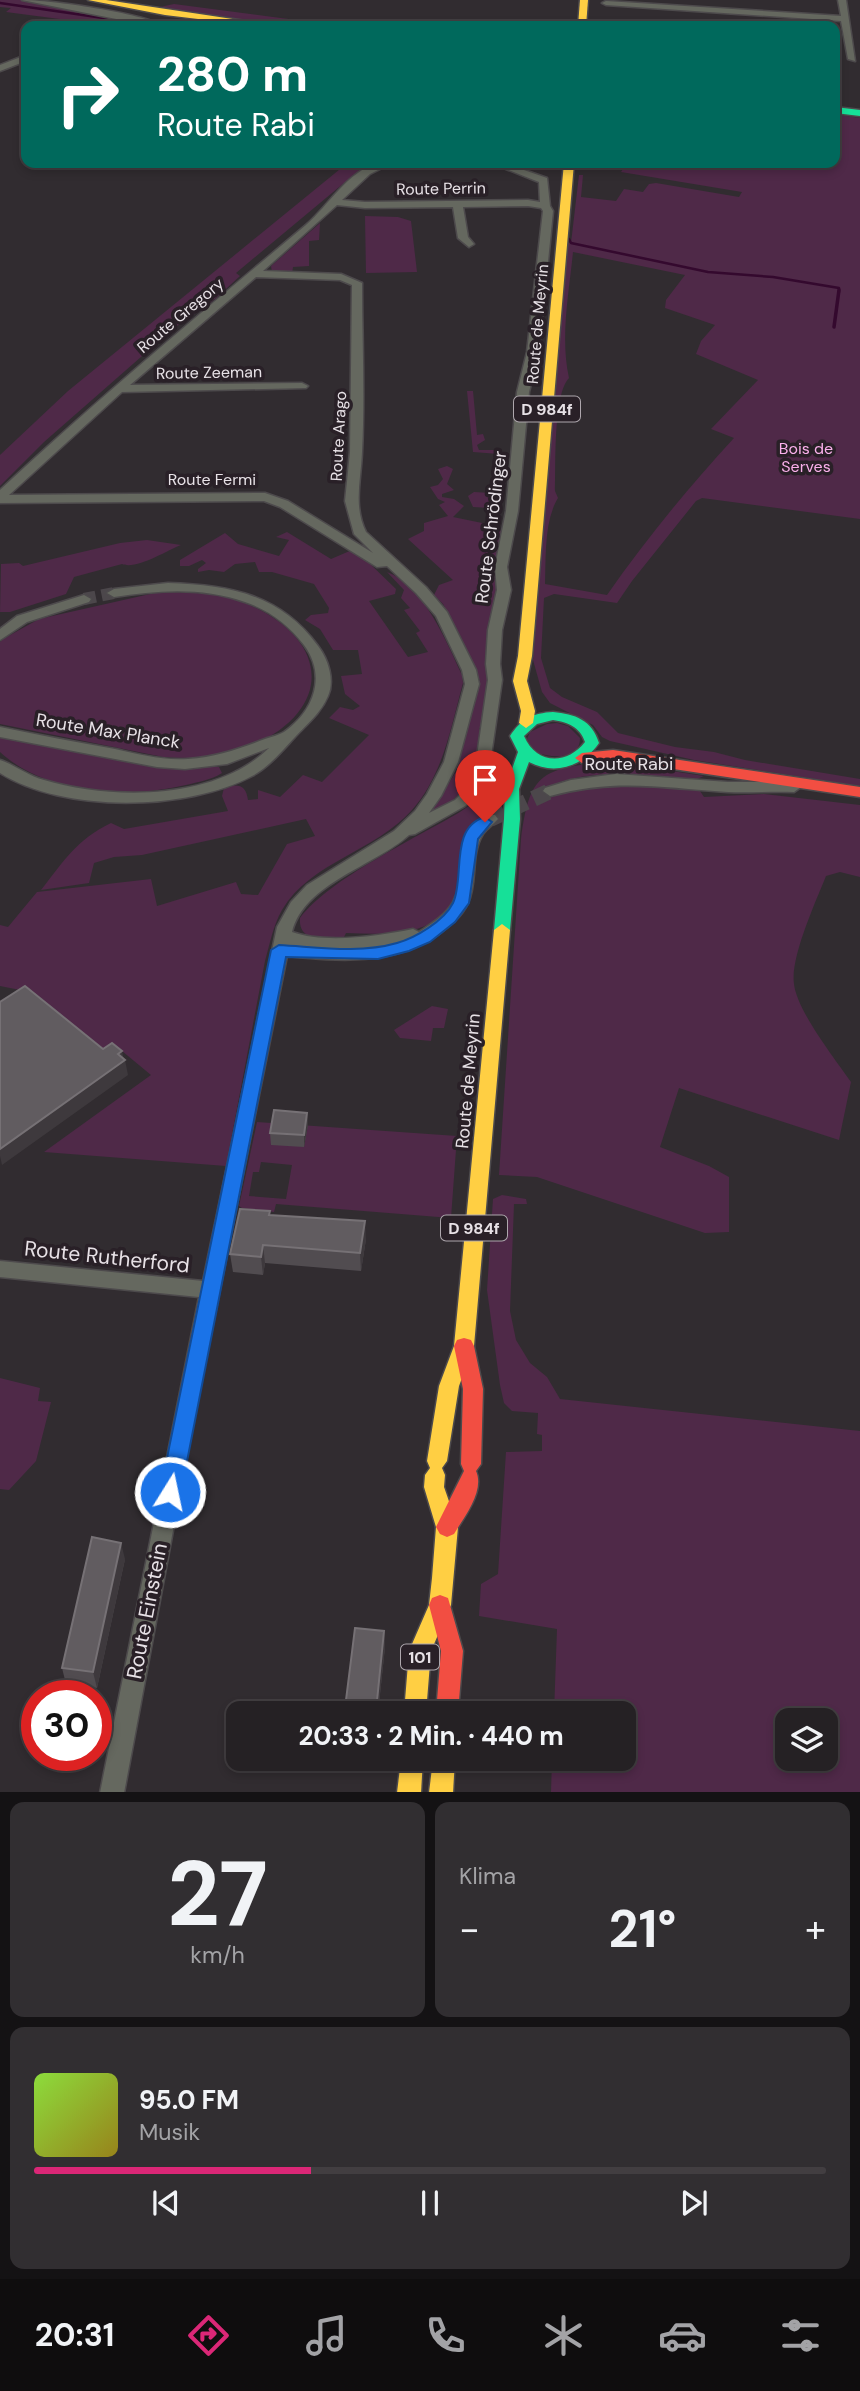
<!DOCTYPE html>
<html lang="de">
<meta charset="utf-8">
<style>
:root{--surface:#252124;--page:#312e31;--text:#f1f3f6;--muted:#a3a3a6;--line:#423e41;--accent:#db2777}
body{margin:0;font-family:"DM Sans",sans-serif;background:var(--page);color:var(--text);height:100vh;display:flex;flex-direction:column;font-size:26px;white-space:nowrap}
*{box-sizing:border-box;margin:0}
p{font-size:23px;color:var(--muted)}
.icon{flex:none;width:38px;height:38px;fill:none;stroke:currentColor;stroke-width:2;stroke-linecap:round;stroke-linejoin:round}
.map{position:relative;height:1792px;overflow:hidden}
.side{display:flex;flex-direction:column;gap:10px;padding:10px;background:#141214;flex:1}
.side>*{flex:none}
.hud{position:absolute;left:21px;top:21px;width:819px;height:147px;border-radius:14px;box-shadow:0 4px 10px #0003,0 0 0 2px var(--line);background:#00695c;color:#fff;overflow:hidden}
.buttons{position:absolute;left:775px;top:1708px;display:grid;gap:14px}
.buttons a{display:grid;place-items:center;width:63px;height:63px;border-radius:14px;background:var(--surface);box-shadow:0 4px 10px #0003,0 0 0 2px var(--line);font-size:35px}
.speed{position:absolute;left:21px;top:1680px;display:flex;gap:14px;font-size:35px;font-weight:700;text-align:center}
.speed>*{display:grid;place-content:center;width:91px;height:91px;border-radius:50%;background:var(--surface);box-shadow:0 4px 10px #0003,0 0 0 2px var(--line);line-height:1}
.speed .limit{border:10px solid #d22;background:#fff;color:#111}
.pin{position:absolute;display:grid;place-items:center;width:60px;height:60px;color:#fff;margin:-72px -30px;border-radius:50% 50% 50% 0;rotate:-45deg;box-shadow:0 0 7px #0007}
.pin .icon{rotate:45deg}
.me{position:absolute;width:77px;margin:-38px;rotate:10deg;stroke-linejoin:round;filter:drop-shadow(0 0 5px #0008)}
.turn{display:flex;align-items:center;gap:24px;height:147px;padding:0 21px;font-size:32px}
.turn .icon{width:91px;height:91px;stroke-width:2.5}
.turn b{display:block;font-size:49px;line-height:60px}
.big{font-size:52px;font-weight:700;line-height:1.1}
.side .card{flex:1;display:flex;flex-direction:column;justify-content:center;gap:10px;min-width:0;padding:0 24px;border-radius:14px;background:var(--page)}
.side .dial{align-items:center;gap:0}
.dial b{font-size:91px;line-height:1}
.song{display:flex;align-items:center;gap:21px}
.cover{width:84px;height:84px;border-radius:10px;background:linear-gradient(135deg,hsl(90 70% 55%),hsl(50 70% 35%))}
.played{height:7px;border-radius:4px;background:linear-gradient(90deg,var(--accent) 35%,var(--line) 35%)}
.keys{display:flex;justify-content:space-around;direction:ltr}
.heat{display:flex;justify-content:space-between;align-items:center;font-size:38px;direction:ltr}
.side .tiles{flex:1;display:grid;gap:10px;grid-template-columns:1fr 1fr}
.card:last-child{grid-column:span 2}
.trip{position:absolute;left:226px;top:1701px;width:410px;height:70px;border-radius:14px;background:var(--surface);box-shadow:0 4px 10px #0003,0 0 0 2px var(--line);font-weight:700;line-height:70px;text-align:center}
.dock{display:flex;height:112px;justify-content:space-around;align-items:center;background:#0f0d0e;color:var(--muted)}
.dock .icon{width:49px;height:49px}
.dock .on{color:var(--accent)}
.dock b{font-size:32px;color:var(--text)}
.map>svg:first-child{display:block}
</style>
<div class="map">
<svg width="860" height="1793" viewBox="0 0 860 1793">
<rect width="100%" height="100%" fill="#312c30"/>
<!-- green -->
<g fill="#4f2948" fill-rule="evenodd">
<path d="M 0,0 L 22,0 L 128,20 L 113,26 L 6,12 L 11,8 L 0,7 Z"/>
<path d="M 107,0 L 160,7 L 174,4 L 342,26 C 262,26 185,12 107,0 Z"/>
<path d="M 835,114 L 860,118 L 860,519 L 702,498 L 696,501 L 632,581 L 617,603 L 554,594 L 544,598 L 541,658 L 550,688 L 562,697 L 597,712 L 618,733 L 675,747 L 714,752 L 745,760 L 860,779 L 860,786 L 694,760 L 610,741 L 602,737 L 593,725 L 550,703 L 542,692 L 533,660 L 567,242 L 571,243 L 579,175 L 583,175 L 581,197 L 616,201 L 624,189 L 643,192 L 649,184 L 656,183 L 739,197 L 742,192 L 621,172 L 627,163 L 835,163 ZM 573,252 L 685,275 L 666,300 L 665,308 L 715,325 L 701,341 L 696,354 L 758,380 L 711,429 L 734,438 C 688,488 646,539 607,595 L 545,584 C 546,557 544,521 558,498 L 555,491 C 556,466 553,394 569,378 C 560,337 569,293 573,252 Z"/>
<path d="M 337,163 L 368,163 L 236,273 L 240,276 L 215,299 L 174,328 L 44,442 L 0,486 L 0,455 L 68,391 L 345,165 Z"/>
<path d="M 365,216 L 398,217 L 411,221 L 417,272 L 366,273 Z"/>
<path d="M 320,223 L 319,240 L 309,241 L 309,266 L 293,267 L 292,274 L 272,272 L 271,266 Z"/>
<path d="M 467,391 L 473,391 L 477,435 L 483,434 L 485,440 L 477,445 L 479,450 L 499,450 L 499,454 L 473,452 Z"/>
<path d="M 447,466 L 453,469 L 447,484 L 454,490 L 442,494 L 442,497 L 454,499 L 464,506 L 453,517 L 487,524 L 490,508 L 473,507 L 468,496 L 474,492 L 491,493 L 494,482 L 496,482 L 490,524 L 501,531 L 496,555 L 497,605 L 493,609 L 490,630 L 492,640 L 485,720 L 479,729 L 481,733 C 476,774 469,795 430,814 L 457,770 L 480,681 L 461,637 L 443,604 L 434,595 L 439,585 L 453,580 L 408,539 L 424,531 L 424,523 L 448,516 L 439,505 L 445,502 L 438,499 L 430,487 L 438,485 L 443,479 L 438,469 Z"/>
<path d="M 287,532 L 331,559 L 352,550 L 365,559 L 396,589 L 395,594 L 369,601 L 408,657 L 428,652 L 416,633 L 420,631 L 404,610 L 410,608 L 401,598 L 404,590 L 387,572 C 424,586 446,641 462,675 L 463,683 C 451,727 443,775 412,810 C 376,851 310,862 282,910 C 273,926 270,943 265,961 L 226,1166 L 44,1152 L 151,1075 L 122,1051 L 114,1058 L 30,992 L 0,986 L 0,925 L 8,927 L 37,892 L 151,879 L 157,906 L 236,882 L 241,894 L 258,895 L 287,844 L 315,836 L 306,819 L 142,855 L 114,857 L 94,863 L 89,883 L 41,890 C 64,861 76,840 111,823 L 124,829 L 228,811 L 222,796 L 224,788 C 238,783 246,785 248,800 L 258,799 L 258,790 L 280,797 L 303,775 L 322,782 L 369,735 L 329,718 L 340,707 L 353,710 L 360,706 L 345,694 L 341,676 L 362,674 L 358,650 L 333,650 L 320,629 L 305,620 L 311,615 L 328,613 L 329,608 L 314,584 L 272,572 L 259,572 L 255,562 L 235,564 L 224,572 L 209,570 L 198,572 L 198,569 L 206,563 L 202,560 L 189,566 L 180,566 L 180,560 L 225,533 L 238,544 L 279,556 L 289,540 L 276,537 Z"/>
<path d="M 147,540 L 181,545 C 166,551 136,570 122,564 L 74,577 L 66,594 L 10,612 L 0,612 L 1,564 L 19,563 L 23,566 L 120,543 Z"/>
<path d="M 159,592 C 185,592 213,592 239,601 C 324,631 342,705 252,746 C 224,759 193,759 163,757 L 0,724 L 0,642 L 3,639 L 39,619 Z"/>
<path d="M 557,723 L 568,726 L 580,738 C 580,761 551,758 535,752 L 527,739 L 530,732 L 547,724 Z"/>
<path d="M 0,736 L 151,767 L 219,767 L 222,773 C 211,780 198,782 186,785 C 127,799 47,795 0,752 Z"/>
<path d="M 607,761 L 704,776 L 697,779 C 648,777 589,765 544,789 L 552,797 C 599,779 649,785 698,788 L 704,797 L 764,794 L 860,805 L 860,877 L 840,872 L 826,876 C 816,901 790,958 794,984 C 797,1011 835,1059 851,1082 L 839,1140 L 679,1088 L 660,1147 L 709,1166 L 729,1177 L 729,1232 L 705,1233 L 537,1177 L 499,1175 L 521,839 C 530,771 542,770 607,761 Z"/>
<path d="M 498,780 L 495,811 C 485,815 474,819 468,828 C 459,840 460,861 459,875 C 453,938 395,935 346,933 L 344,937 C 327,938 298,944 300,918 C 329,879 416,838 460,812 L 476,801 L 487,781 Z"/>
<path d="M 432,1006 L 448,1009 L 444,1028 L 433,1028 L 431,1041 L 400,1038 L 394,1030 Z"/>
<path d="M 257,1122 L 457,1136 L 451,1218 L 276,1204 L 274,1212 L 242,1208 L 239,1206 ZM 261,1162 L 292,1165 L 286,1199 L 249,1196 L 253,1172 L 259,1172 Z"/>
<path d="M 502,1195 L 526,1199 L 527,1204 L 514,1204 L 510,1311 L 516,1340 L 530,1363 L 547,1377 L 560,1399 L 860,1431 L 860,1792 L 551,1792 L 552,1759 L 623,1759 L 623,1713 L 554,1713 L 557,1629 L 479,1616 L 481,1584 L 498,1574 L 506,1452 L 542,1451 L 542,1435 L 537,1434 L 538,1413 L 512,1411 L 504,1403 L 500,1385 L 487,1290 L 493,1199 ZM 788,1720 L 826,1720 L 826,1759 L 788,1759 Z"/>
<path d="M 0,1378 L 40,1388 L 38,1401 L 51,1402 L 36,1461 L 9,1490 L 0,1489 Z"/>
</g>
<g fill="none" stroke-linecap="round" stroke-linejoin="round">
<!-- stream-far1 -->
<g stroke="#34092e" stroke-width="2.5">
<path d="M 0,3 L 124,21"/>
<path d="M 133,24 L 142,26"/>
<path d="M 569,239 L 571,243 L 708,272 L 773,277 L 839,288 L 839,292"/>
</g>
<!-- stream -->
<path stroke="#34092e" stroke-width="3.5" d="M 834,327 L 839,290"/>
<!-- street-tunnel-far1 -->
<path stroke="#4c474b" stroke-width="12" stroke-dasharray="12 6" stroke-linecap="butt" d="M 84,599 L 114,593"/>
<!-- street-tunnel -->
<path stroke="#4c474b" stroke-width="16" stroke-dasharray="16 8" stroke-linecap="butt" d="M 490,819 L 550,791"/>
<!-- street casing -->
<g stroke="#4d4a4c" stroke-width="3">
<g id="street">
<path d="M 22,0 C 51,0 141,13 164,26 L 151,26 Z"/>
<path d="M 838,0 L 846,0 L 855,61 L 848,59 L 841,21 L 606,5 L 602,3 L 606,1 L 841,16 Z"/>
<path d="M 26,55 L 26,61 L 0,71 L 0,65 Z"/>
<path d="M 378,163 L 392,163 L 370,174 L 342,200 L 365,202 L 528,200 L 540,202 L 539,182 L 491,163 L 504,163 L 547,178 L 550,206 L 553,211 L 539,352 L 529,392 L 518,511 L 507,567 L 511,590 L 502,630 L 500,664 L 502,680 L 489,770 L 478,793 L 465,806 L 415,834 L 409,835 C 375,866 304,883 292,932 C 325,944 379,936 413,929 L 419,932 C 431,924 446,915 453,902 C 469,871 450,842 485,815 L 495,815 L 498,819 C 493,825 487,828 483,834 C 470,855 478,882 468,903 C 462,916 451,925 439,934 C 394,966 339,961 287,956 L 194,1418 L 124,1793 L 100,1793 L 199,1297 L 0,1277 L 0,1261 L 203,1281 L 277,927 L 291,902 L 307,885 L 394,831 L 415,811 L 427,794 L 444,762 L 465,684 L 462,670 L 436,616 L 416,593 L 387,566 L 377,567 L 280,507 L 264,501 L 0,503 L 0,490 C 99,398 202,312 306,225 C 329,205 347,172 378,163 ZM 337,205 L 365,208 L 453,207 L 458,238 L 469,247 L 474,244 L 468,237 L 463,207 L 528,206 L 541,208 L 543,211 L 527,352 L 517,392 L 506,511 L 495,567 L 497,590 L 488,630 L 486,664 L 488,680 L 475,770 L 467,788 L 455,800 L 429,813 L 441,796 L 458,762 L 479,684 L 476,670 L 447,612 L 426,587 L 366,532 C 353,506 361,480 362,452 C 365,396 362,339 362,283 L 341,274 L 263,271 ZM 256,277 L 340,280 L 352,285 L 350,452 L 345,501 L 354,534 L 373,553 L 288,501 L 265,493 L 9,495 L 122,392 L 306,388 L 308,386 L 302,383 L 130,385 Z"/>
<path d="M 168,583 C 229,585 280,594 318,646 C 328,659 335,680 328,696 C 321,713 307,724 295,737 C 282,751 269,767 252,776 C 187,811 63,813 0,773 L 0,760 C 13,764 28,776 44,780 C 111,800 215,801 269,748 L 227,764 L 185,769 L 157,767 L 0,737 L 0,727 C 38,735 76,742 115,749 C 138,754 164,761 188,759 C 216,757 239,749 265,739 C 271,737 279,735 284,732 C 314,711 327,676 304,645 C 289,625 269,610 245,602 C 203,587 158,590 114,597 L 107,593 L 114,589 Z"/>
<path d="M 84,595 L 91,599 L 89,602 L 27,622 L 0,640 L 0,629 L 17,616 Z"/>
<path d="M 616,774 L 728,782 L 794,782 L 801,787 L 794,792 C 772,791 750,793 728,792 C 662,788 616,778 550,796 L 543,791 L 545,788 L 571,780 Z"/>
</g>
</g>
<!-- fast casing -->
<g stroke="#4d4a4c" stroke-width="3">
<g id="fast">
<path d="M 835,107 L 860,110 L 860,116 L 835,113 Z"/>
<path d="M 553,712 C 575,714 592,720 599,743 C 583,766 555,776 529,762 L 519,789 L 520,819 L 510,930 L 502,936 L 494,930 L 504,819 L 505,789 L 518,752 L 510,736 C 521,719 533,713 553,712 ZM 553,720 C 568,722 580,727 585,742 C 566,766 536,764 524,736 L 537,724 Z"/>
</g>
</g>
<!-- slow casing -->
<g stroke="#4d4a4c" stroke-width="3">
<g id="slow">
<path d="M 88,0 L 106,0 L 279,26 L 256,26 L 165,15 Z"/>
<path d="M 580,0 L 588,0 L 586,26 L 578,26 Z"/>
<path d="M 564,163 L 574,163 L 532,656 L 527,681 L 535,711 L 533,723 L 526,728 L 519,723 L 521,711 L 513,681 L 518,656 Z"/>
<path d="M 502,924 L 510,930 L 474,1346 L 459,1386 L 447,1461 L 442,1468 L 445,1475 L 444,1487 L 458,1527 L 451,1605 L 431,1651 L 426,1713 L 404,1713 L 409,1651 L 429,1605 L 432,1578 L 436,1527 L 424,1487 L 425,1475 L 430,1468 L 427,1461 L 439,1386 L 454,1346 L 494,930 Z"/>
<path d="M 401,1759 L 423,1759 L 421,1793 L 397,1793 Z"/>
<path d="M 433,1759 L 455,1759 L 453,1793 L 429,1793 Z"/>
</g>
</g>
<!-- jam casing -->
<g stroke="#4d4a4c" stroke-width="3">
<g id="jam">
<path d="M 613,750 L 860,787 L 860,797 L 613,760 L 582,763 L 575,758 L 582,753 Z"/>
<path d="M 464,1338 L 471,1340 L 474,1346 L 483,1389 L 481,1464 L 476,1471 C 485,1491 464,1517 454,1534 L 447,1537 L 440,1534 L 436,1527 L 464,1471 L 461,1464 L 463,1389 L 454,1346 L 457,1340 Z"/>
<path d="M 440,1595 L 448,1598 L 463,1651 L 458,1713 L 436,1713 L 441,1651 L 429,1605 L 432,1598 Z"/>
</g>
</g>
<!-- street -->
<use href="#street" fill="#65685f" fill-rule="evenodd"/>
<!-- fast -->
<use href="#fast" fill="#16e098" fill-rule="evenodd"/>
<!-- slow -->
<use href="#slow" fill="#ffcf43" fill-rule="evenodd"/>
<!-- jam -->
<use href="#jam" fill="#f24e42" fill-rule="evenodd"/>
</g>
<!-- wall -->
<g fill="#514c50">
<path d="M 307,1113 L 308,1125 L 304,1147 L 271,1145 L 270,1133 Z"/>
<path d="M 270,1211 L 270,1215 L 366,1239 L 361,1271 L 265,1263 L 263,1275 L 233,1272 L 230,1254 Z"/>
<path d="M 125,1559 L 97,1688 L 66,1684 L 62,1668 Z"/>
<path d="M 384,1631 L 385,1647 L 378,1713 L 346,1713 L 345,1708 Z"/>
</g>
<!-- shaded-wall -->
<g fill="#3e393d">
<path d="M 122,1051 L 124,1061 L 125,1060 L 128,1075 L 2,1165 L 0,1156 L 0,1149 Z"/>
<path d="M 307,1113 L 308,1125 L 304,1147 L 304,1135 Z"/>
<path d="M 365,1221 L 366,1239 L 361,1271 L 360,1253 Z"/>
<path d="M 263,1245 L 265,1263 L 263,1275 L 261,1257 Z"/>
<path d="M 121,1543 L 125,1559 L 97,1688 L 93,1672 Z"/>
<path d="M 384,1631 L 385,1647 L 378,1713 L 376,1713 Z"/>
</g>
<!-- building -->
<g fill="#615c60" stroke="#767175" stroke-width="2">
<path d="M 25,986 L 103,1049 L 112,1043 L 122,1051 L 118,1054 L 125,1060 L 0,1149 L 0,1002 Z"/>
<path d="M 274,1110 L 307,1113 L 304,1135 L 270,1133 Z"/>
<path d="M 240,1209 L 270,1211 L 269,1215 L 365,1221 L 360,1253 L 263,1245 L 261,1257 L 230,1254 Z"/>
<path d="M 92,1537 L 121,1543 L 93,1672 L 62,1668 Z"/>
<path d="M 355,1628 L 384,1631 L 376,1711 L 345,1708 Z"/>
</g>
<!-- route -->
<path fill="#1a73e8" stroke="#114b97" stroke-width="2" d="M 485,817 L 492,822 L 478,839 L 469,903 L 455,922 L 430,942 L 409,951 L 378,959 L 286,957 L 181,1492 L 178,1498 L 170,1501 L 163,1498 L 160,1492 L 271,950 L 279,945 C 317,947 359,954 397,943 C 415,938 444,921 453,903 C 465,878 449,827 485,817 Z"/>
<g text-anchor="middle" stroke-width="7" stroke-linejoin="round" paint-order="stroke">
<!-- far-street labels -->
<g font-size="16" fill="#e7e1e6" stroke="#292027">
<text transform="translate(441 188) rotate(-1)" y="6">Route Perrin</text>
<text transform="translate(180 315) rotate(-40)" y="6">Route Gregory</text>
<text transform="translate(537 324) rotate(-85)" y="6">Route de Meyrin</text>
<text transform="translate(209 372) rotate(-1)" y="6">Route Zeeman</text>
<text transform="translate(338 436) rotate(-87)" y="6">Route Arago</text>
<text x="212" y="485">Route Fermi</text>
</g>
<!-- shield labels -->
<g fill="#292027" stroke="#aea7ad" stroke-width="2">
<rect x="514" y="396.5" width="66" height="25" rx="5"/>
<rect x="441" y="1215.5" width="66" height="25" rx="5"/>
<rect x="401" y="1644.5" width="38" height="25" rx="5"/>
</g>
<g font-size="16" font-weight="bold" fill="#e7e1e6">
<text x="547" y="415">D 984f</text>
<text x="474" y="1234">D 984f</text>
<text x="420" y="1663">101</text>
</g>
<!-- far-park labels -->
<g font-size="16" fill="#fab0eb" stroke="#292027">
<text x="806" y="454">Bois de<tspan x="806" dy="18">Serves</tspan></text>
</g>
<!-- street labels -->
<g font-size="18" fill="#e7e1e6" stroke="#292027">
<text transform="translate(491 527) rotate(-83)" y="6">Route Schrödinger</text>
<text transform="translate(108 731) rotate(9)" y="6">Route Max Planck</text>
<text x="629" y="770">Route Rabi</text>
<text transform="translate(468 1081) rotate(-85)" y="6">Route de Meyrin</text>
</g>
<!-- near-street labels -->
<g font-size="21" fill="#e7e1e6" stroke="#292027">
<text transform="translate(107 1257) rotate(6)" y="7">Route Rutherford</text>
<text transform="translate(147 1611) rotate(-79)" y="7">Route Einstein</text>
</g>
</g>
</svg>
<div class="buttons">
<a><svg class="icon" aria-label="layers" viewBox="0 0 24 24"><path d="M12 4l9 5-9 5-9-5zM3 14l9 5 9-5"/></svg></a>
</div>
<div class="speed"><div class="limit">30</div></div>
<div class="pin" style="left:485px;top:822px;background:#d93025"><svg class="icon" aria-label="arrive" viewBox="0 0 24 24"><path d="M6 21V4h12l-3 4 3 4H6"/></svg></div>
<svg class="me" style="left:170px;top:1492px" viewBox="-20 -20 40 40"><circle r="17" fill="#1a73e8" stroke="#fff" stroke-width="3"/><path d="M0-11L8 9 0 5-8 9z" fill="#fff"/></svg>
<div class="trip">20:33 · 2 Min. · 440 m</div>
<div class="hud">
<div class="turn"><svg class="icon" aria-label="right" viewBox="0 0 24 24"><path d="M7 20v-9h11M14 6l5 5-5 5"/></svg><div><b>280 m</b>Route Rabi</div></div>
</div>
</div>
<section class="side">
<div class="tiles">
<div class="card dial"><b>27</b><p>km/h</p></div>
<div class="card"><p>Klima</p>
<div class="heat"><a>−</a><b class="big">21°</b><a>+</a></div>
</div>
<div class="card">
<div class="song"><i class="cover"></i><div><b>95.0 FM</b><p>Musik</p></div></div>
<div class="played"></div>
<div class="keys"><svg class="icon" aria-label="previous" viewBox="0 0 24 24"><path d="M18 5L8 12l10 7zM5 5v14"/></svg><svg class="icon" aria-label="pause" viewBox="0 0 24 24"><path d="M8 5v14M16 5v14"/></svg><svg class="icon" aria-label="next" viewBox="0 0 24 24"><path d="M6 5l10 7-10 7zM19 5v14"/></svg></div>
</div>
</div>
</section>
<nav class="dock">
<b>20:31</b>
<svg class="icon on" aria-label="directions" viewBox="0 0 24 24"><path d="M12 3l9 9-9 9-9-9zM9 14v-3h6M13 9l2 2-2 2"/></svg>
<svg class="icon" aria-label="music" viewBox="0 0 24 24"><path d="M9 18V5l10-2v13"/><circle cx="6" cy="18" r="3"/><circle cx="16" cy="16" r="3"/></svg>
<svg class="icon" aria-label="phone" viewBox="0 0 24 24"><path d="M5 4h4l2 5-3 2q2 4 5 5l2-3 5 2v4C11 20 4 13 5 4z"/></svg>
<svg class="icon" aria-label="climate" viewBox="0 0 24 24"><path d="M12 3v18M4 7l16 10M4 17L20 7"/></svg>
<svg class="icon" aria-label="car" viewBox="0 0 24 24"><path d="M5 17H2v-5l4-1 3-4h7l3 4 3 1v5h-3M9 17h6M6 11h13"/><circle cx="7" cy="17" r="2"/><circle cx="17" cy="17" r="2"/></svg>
<svg class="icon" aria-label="filters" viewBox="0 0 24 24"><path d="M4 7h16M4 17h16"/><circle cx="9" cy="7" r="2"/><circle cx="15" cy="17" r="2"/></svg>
</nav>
